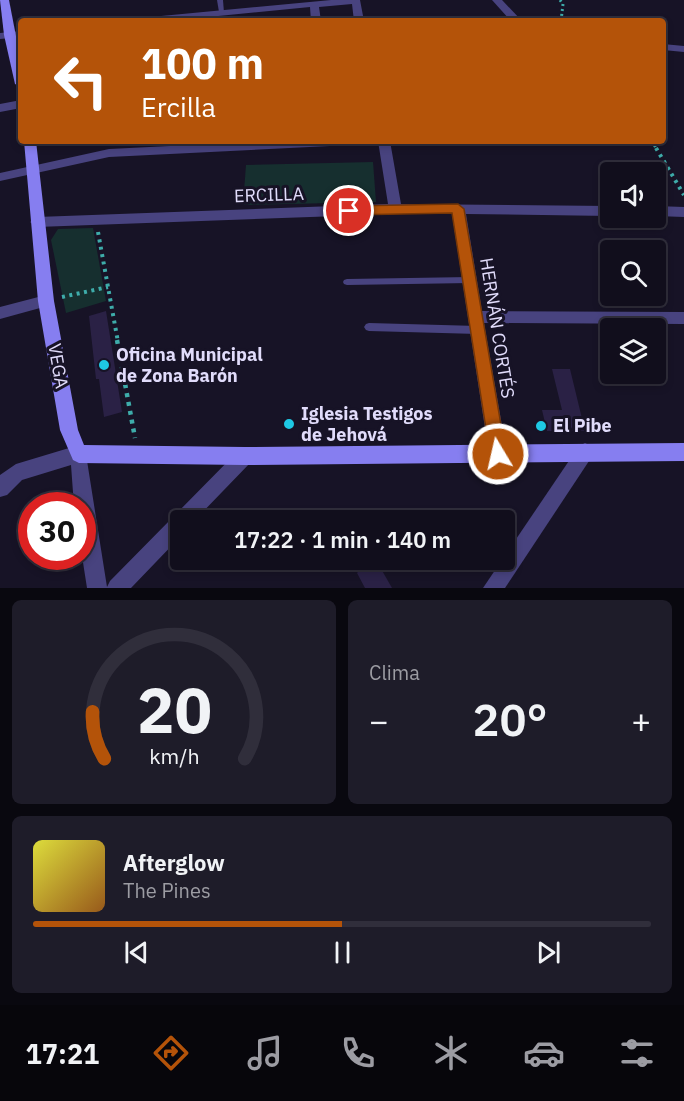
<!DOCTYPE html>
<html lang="es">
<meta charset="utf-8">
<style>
:root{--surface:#110e1c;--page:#1e1c29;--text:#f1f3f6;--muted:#9c9ca3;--line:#302e3b;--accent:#b45309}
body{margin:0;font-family:"IBM Plex Sans",sans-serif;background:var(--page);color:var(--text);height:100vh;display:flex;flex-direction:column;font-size:22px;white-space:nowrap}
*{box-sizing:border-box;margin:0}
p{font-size:20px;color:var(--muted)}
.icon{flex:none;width:33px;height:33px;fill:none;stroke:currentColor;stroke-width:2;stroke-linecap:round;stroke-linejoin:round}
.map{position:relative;height:588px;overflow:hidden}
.side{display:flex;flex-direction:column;gap:12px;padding:12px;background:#09080f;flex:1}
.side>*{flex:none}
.guide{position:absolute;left:18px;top:18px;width:648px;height:126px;border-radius:6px;box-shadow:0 3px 9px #0003,0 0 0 2px var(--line);background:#b45309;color:#fff;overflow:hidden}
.buttons{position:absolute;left:600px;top:162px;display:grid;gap:12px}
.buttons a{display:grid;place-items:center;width:66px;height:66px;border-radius:6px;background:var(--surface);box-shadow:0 3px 9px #0003,0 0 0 2px var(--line);font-size:30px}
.speed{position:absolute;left:18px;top:492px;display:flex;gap:12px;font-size:30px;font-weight:700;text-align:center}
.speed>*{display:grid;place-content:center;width:78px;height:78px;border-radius:50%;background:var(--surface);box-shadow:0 3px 9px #0003,0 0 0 2px var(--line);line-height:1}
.speed .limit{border:9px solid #d22;background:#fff;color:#111}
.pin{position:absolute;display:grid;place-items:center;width:51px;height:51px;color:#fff;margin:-26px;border:3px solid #fff;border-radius:50%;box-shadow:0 2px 6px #0007}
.me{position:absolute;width:66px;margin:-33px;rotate:351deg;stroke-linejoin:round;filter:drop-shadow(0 0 4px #0008)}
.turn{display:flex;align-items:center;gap:21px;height:126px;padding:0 24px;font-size:27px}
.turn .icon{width:78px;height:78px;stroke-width:2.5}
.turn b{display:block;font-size:42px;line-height:51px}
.big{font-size:45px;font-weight:600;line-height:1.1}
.side .card{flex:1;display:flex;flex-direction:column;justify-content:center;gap:9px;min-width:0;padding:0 21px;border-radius:9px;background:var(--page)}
.side .dial{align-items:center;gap:0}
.dial svg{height:156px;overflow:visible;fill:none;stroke:var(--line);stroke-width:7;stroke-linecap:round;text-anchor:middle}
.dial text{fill:var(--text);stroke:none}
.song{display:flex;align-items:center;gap:18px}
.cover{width:72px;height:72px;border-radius:9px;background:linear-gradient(135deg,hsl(60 70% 55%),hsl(30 70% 35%))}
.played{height:6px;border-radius:3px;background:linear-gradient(90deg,var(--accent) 50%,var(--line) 50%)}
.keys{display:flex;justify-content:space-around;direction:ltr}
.heat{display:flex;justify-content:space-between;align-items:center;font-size:33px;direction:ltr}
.side .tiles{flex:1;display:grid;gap:12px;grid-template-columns:1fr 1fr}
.card:last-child{grid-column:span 2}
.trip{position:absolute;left:170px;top:510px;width:345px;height:60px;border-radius:6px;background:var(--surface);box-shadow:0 3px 9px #0003,0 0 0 2px var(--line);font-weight:600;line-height:60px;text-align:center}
.menu{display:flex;height:96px;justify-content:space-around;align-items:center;background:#07060b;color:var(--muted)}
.menu .icon{width:42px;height:42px}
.menu .on{color:var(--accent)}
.menu b{font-size:27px;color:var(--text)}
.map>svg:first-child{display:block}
</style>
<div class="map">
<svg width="684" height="588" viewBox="0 0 684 588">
<rect width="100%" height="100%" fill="#171326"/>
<!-- green -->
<g fill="#162f2f">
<path d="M 373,162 L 376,202 L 243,205 L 246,165 Z"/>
<path d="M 93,228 L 106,301 L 66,313 L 51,240 L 58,229 Z"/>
</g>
<!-- building -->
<g fill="#2a2145">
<path d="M 106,311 L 122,412 L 104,417 L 99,379 L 96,379 L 89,316 Z"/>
<path d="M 552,369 L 570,369 L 585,431 L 547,431 L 542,410 L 562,410 Z"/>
<path d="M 369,560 L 376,560 L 392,588 L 365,588 L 357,573 Z"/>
</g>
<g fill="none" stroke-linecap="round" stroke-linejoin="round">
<!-- path-far2 -->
<g stroke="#3eacaa" stroke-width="3" stroke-dasharray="2 3" stroke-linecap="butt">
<path d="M 560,0 L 563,4 L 561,21"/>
<path d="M 652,141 L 657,150"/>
</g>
<!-- path-far1 -->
<g stroke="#3eacaa" stroke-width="4" stroke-dasharray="3 4.5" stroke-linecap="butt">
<path d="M 656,148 L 684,195"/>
<path d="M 98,232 L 118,342"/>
<path d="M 62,297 L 108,287"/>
</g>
<!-- path -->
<path stroke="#3eacaa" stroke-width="4.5" stroke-dasharray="4 5" stroke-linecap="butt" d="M 117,340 L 135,438"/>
<!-- lane -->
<g fill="#48437f" fill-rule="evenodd">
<path d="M 217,0 L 223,0 L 224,13 L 219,12 Z"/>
<path d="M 470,277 L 473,278 L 474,280 L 473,282 L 470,283 L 347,285 L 344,284 L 343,282 L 344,280 L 347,279 Z"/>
<path d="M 369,323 L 478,326 L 481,327 L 483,330 L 481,333 L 478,334 L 369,331 L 366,330 L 364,327 L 366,324 Z"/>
</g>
<!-- street -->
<g fill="#48437f" fill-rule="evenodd">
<path d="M 331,0 L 360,0 L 364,21 L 354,21 L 352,4 L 319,7 L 321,21 L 311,21 L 310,7 L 168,21 L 135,21 L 140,18 Z"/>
<path d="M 492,0 L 502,0 L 522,21 L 511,21 Z"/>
<path d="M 21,31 L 21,37 L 0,39 L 0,33 Z"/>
<path d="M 663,44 L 684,46 L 684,52 L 663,50 Z"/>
<path d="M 21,100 L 21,108 L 0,112 L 0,104 Z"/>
<path d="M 270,141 L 356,141 L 350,145 L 109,157 L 0,181 L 0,173 L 109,149 Z"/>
<path d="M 378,141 L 390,141 L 401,204 L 610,206 L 610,216 L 466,214 L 482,311 L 684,312 L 684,324 L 484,323 L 507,454 L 504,460 L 498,463 L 492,460 L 489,454 L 452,214 L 395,214 L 37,227 L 30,222 L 37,217 L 388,204 Z"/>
<path d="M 656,206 L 684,207 L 684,217 L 656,216 Z"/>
<path d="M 46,295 L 51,297 L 54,301 L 51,305 L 0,319 L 0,307 Z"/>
<path d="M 585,443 L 591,446 L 594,452 L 591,458 L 505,588 L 483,588 L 579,446 Z"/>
<path d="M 79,445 L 85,448 L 107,587 L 110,581 L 239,450 L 245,447 L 251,450 L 254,456 L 251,462 L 195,520 L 180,520 L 180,537 L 131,588 L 87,588 L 82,556 L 82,506 L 74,506 L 71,465 L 22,480 L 7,495 L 0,497 L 0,475 L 16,464 Z"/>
</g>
<!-- secondary -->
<g fill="#867ef0" fill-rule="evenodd">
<path d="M 0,0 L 9,0 L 21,62 L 21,87 L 15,84 L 4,35 Z"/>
<path d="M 24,141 L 36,141 L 54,301 L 78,430 L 84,445 L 245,447 L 684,443 L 684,461 L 245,465 L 79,463 L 73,460 L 60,430 L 38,301 Z"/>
</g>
</g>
<!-- route -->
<path fill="#b45309" stroke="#753606" stroke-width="1.5" d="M 458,204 L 464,209 L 506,454 L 504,460 L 498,462 L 492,460 L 490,454 L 452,213 L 349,215 L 343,211 L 349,206 Z"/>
<!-- markers -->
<g fill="#1ec8e4" stroke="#171326" stroke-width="2">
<circle cx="104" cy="365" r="6"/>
<circle cx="289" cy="424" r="6"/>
<circle cx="541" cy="426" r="6"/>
</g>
<g text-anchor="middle" stroke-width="6" stroke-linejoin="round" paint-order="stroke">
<!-- street labels -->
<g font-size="18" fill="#e1dcfb" stroke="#171326">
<text transform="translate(269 195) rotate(-2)" y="6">ERCILLA</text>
<text transform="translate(497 328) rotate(81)" y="6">HERNÁN CORTÉS</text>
<text transform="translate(58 366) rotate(80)" y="6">VEGA</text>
</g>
<!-- poi labels -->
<g font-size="18" font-weight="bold" fill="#e1dcfb" stroke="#171326" text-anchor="start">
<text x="116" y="361">Oficina Municipal<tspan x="116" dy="21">de Zona Barón</tspan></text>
<text x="301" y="420">Iglesia Testigos<tspan x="301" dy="21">de Jehová</tspan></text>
<text x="553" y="432">El Pibe</text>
</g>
</g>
</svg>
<div class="buttons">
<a><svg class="icon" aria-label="sound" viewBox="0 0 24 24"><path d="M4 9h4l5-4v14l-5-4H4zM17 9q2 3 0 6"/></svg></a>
<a><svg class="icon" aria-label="search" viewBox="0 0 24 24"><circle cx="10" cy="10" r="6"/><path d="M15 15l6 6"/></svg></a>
<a><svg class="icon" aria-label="layers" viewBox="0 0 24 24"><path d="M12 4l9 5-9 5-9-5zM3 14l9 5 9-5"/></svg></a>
</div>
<div class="speed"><div class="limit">30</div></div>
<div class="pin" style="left:349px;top:211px;background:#d93025"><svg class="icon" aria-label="arrive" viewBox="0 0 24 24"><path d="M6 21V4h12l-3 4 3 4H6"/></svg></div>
<svg class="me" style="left:498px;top:454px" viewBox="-20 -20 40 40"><circle r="17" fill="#b45309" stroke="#fff" stroke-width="3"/><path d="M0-11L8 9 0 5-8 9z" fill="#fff"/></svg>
<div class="trip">17:22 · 1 min · 140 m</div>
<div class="guide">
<div class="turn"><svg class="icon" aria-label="left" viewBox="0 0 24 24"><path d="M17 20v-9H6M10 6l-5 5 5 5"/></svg><div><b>100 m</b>Ercilla</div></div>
</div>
</div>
<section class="side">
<div class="tiles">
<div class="card dial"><svg viewBox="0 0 100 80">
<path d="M14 69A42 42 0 1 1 86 69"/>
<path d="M14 69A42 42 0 0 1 8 45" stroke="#b45309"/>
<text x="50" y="56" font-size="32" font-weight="700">20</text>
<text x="50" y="72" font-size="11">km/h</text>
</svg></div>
<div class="card"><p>Clima</p>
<div class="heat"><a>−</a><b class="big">20°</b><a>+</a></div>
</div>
<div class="card">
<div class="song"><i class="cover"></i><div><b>Afterglow</b><p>The Pines</p></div></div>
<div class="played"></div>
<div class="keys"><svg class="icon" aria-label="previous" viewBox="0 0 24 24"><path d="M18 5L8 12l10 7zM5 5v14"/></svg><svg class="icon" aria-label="pause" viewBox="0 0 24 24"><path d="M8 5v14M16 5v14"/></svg><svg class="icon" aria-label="next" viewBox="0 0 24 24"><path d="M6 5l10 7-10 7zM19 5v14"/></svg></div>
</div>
</div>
</section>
<nav class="menu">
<b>17:21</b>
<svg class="icon on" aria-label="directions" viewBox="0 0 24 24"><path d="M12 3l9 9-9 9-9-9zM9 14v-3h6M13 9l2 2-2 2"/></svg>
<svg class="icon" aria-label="music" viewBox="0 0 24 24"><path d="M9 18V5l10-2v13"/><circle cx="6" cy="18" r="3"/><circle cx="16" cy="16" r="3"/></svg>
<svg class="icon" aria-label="phone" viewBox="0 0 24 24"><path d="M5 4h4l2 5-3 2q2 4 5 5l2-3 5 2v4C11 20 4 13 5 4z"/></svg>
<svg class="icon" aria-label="climate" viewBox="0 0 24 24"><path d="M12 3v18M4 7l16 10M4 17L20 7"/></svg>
<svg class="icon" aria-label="car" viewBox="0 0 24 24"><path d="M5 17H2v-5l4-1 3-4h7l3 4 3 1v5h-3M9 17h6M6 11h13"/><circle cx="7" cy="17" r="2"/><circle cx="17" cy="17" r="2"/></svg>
<svg class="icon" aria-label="filters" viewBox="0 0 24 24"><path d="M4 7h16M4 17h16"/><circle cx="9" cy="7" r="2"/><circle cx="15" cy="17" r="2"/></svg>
</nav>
